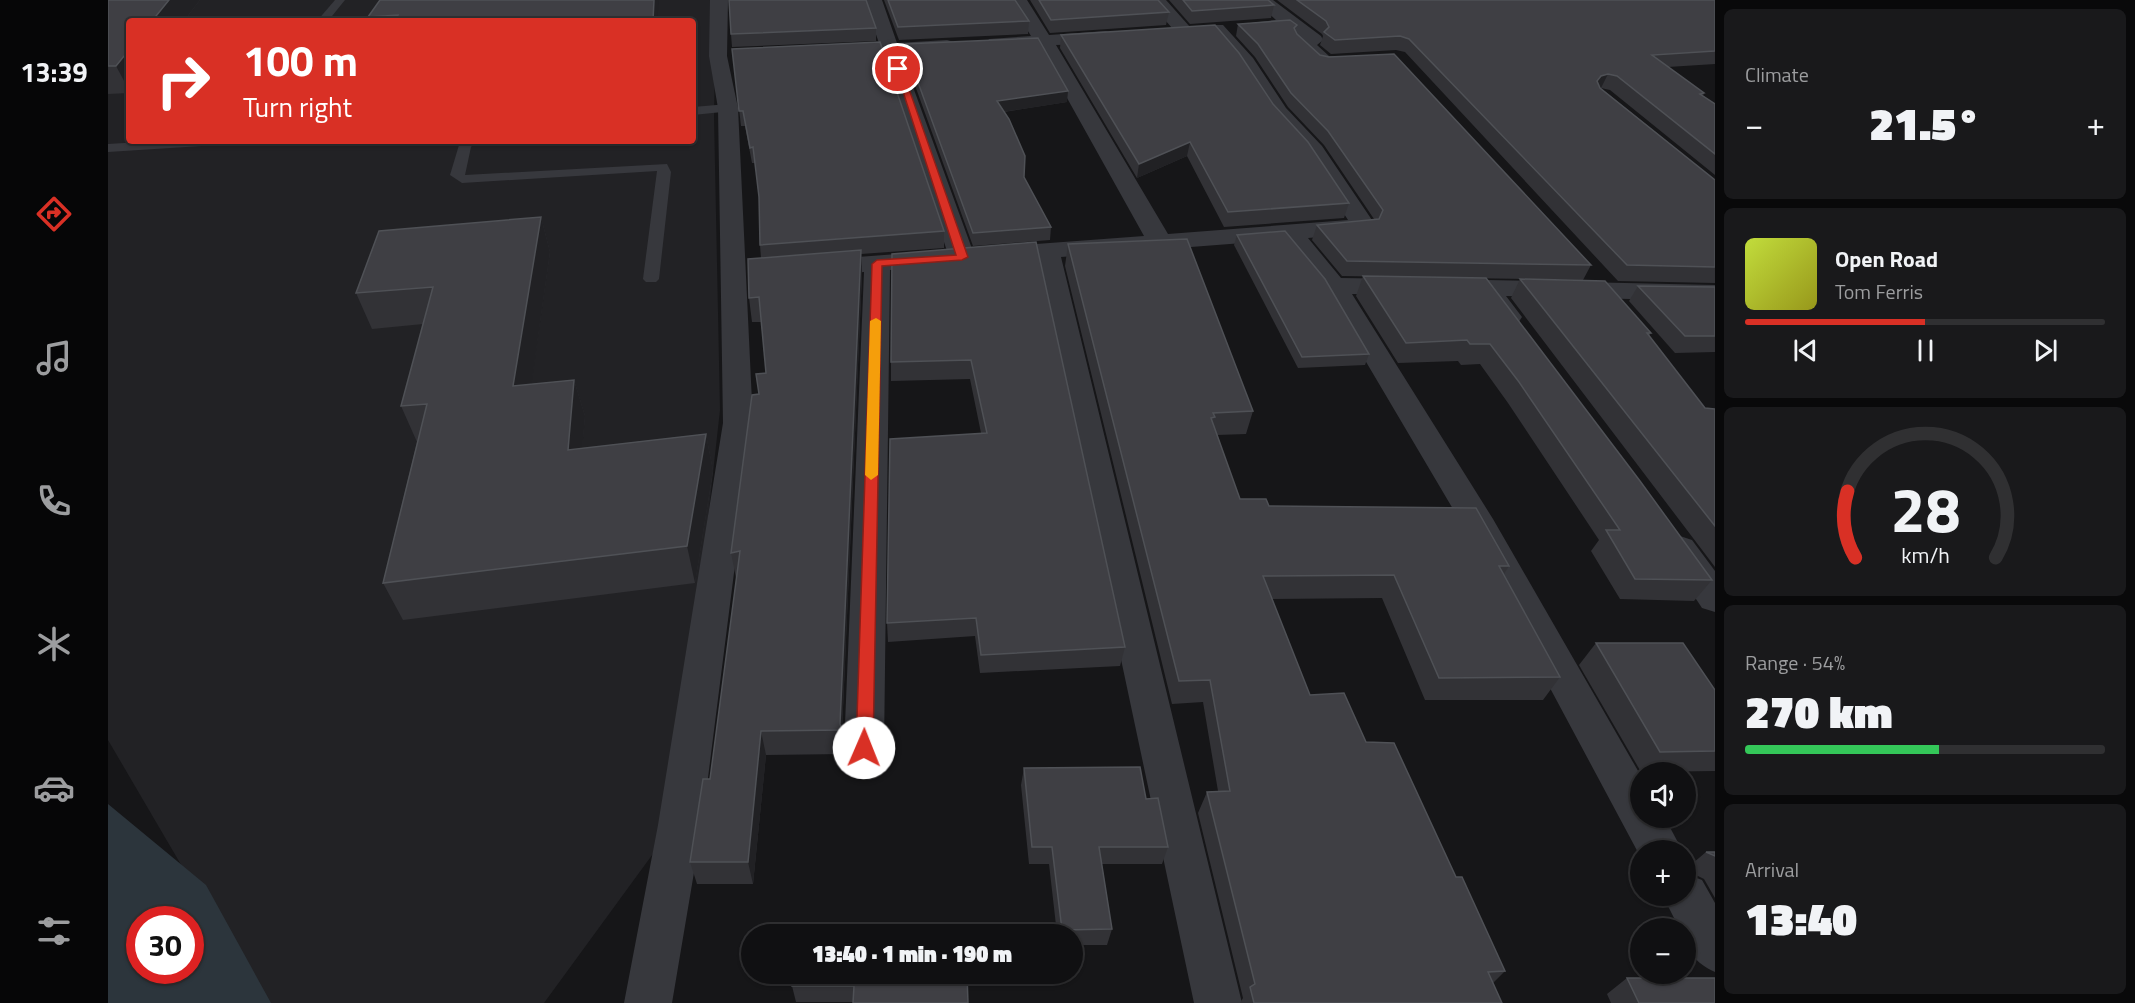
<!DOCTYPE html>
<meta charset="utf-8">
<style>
:root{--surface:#101012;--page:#19191b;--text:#f1f3f6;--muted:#9c9d9f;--line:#303032;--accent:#d93025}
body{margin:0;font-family:"Titillium Web",sans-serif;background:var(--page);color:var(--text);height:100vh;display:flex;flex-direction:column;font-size:22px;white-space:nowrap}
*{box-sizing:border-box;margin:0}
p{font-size:20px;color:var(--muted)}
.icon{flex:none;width:33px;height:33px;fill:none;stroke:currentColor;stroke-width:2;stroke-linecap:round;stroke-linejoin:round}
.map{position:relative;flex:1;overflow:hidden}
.panel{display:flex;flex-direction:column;gap:9px;padding:9px;background:#09090a;width:420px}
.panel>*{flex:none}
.top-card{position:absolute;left:18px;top:18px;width:570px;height:126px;border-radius:6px;box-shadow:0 2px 4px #0004,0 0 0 2px var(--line);background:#d93025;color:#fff;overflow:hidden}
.buttons{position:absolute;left:1522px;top:762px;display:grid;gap:12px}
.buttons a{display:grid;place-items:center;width:66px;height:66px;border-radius:50%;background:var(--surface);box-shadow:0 2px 4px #0004,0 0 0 2px var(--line);font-size:30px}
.speed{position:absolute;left:18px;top:906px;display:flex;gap:12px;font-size:30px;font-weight:700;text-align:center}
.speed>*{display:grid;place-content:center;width:78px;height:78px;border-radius:50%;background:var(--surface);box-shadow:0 2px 4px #0004,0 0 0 2px var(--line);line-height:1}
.speed .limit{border:9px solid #d22;background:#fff;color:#111}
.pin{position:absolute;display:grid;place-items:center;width:51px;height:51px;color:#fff;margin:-26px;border:3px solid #fff;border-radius:50%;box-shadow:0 2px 6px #0007}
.me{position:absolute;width:66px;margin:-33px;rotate:1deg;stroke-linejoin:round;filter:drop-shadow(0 0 4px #0008)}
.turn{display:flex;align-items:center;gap:21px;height:126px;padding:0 18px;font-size:27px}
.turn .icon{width:78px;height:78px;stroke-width:2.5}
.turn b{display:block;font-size:42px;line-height:51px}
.big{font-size:45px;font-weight:800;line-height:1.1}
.panel .tile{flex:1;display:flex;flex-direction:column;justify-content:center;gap:9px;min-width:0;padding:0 21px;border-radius:9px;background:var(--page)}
.panel .dial{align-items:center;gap:0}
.dial svg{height:156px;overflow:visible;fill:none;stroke:var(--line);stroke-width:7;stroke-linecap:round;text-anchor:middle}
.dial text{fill:var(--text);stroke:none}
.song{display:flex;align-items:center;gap:18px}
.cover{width:72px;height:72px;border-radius:9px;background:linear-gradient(135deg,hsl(70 70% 55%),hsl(60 70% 35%))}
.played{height:6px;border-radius:3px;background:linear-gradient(90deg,var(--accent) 50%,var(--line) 50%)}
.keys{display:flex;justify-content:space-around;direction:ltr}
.heat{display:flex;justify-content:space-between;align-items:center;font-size:33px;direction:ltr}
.charge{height:9px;border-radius:4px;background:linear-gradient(90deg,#34c759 54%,var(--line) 0)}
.trip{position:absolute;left:633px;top:924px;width:342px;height:60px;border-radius:30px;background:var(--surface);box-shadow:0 2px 4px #0004,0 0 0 2px var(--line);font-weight:800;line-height:60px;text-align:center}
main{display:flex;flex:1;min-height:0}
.tabs{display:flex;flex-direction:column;width:108px;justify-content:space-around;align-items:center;background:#060607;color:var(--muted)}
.tabs .icon{width:42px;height:42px}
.tabs .selected{color:var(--accent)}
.tabs b{font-size:27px;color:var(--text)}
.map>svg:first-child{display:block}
</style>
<main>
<nav class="tabs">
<b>13:39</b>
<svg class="icon selected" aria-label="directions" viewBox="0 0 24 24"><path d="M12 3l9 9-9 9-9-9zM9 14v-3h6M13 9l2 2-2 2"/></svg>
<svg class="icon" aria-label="music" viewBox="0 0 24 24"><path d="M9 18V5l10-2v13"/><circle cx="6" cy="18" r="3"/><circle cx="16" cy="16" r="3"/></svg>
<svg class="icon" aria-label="phone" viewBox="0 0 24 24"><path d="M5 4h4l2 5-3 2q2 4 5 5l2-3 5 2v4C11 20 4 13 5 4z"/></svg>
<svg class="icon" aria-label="climate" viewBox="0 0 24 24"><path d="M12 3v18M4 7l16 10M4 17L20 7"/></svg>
<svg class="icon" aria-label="car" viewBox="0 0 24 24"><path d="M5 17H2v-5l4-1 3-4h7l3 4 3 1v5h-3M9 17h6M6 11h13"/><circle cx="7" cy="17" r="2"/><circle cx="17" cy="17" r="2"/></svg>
<svg class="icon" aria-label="filters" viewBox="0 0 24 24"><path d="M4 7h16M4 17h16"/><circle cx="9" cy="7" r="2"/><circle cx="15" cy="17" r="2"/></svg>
</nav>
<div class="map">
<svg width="1607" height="1003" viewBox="0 0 1607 1003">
<rect width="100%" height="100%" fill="#161618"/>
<!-- built -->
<path fill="#222225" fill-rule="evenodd" d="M 0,0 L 608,0 L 606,117 L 612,410 L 566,825 L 436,1003 L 154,1003 L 0,740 ZM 21,21 L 585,21 L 585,141 L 21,141 Z"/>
<!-- water -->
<path fill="#2c353c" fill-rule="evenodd" d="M 0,804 L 98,885 L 163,1003 L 0,1003 ZM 32,920 L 82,920 L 82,970 L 32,970 Z"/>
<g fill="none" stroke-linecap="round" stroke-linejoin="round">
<!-- service -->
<g fill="#37383d" fill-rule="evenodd">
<path d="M 227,0 L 237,0 L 220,21 L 209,21 Z"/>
<path d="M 620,104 L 624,105 L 624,111 L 585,115 L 585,107 Z"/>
<path d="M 49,141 L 115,141 L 109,145 L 0,152 L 0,144 Z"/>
<path d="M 354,141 L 368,141 L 363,147 L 357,175 L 559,164 L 563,172 L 551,279 L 548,282 L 538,282 L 535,279 L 549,171 L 354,183 L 342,175 L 351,145 Z"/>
</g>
<!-- minor -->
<g fill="#37383d" fill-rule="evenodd">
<path d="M 602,0 L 620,0 L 619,56 L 630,108 L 645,423 L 594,825 L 564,1003 L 516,1003 L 550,825 L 615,423 L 610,108 L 601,56 Z"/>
<path d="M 756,0 L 774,0 L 789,43 L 839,40 L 846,42 L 848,46 L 846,50 L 839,52 L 793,54 L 867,257 L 863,262 L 854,265 L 845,262 L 841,257 L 774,55 L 729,57 L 722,55 L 720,51 L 722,47 L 729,45 L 771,43 Z"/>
<path d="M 901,0 L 919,0 L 941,35 L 998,31 L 1004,33 L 1007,37 L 1004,41 L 998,43 L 948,45 L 1060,234 L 1240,220 L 1198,155 L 1163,116 L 1130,65 L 1103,33 L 1100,29 L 1103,25 L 1115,25 L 1145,58 L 1178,108 L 1214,146 L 1268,226 L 1265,231 L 1256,233 L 1200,238 L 1233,278 L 1296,279 L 1305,281 L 1309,287 L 1305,293 L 1296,295 L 1244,294 L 1385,519 L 1533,776 L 1533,818 L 1557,818 L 1574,850 L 1533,850 L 1533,858 L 1358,531 L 1215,289 L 1175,240 L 953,257 L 1134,1003 L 1086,1003 L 928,259 L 887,263 L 878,260 L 874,255 L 878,250 L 887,247 L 1036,236 L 930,46 L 888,49 L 881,47 L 879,43 L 881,39 L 923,36 Z"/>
<path d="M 1040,0 L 1058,0 L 1082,27 L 1085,31 L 1082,35 L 1070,35 Z"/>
<path d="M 1146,0 L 1165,0 L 1213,36 L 1215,40 L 1209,45 L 1221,56 L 1234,57 L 1237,61 L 1234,65 C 1209,71 1204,60 1187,45 L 1185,41 L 1189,37 L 1180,30 L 1139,33 L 1133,32 L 1130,28 L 1133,24 L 1168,20 Z"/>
<path d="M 829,251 L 838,254 L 842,259 L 838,264 L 782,270 L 776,748 L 770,761 L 756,766 L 742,761 L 736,748 L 756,272 L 710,276 L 701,273 L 697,268 L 701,263 L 710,260 Z"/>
<path d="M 1378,280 L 1607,285 L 1607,301 L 1398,296 L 1414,317 L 1410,323 C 1386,329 1377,305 1365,288 L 1369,282 Z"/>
<path d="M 1572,536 L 1584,540 L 1607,571 L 1607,612 L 1594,608 L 1555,549 L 1560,540 Z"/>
<path d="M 1578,874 L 1594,880 L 1607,903 L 1607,972 C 1587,963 1578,951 1578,928 L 1571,928 L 1555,896 L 1578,896 Z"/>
</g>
</g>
<!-- wall -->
<g fill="#323236">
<path d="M 0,0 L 92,0 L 76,21 L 21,21 L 21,93 L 0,94 Z"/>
<path d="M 776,0 L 907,0 L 921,21 L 920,34 L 791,40 Z"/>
<path d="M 922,0 L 1050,0 L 1061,12 L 1058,25 L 942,33 Z"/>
<path d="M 1061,0 L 1160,0 L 1166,5 L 1163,18 L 1082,24 Z"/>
<path d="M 1169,0 L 1607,0 L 1607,64 L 1560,67 L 1596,93 L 1595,96 L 1607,104 L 1607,175 L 1502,90 L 1493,88 L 1607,180 L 1607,283 L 1510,281 L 1297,52 L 1288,50 L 1223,54 L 1212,45 L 1215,36 L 1214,34 Z"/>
<path d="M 1130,24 L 1187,31 L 1189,34 L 1212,55 L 1483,265 L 1475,280 L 1234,276 L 1204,240 L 1209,225 L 1266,219 L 1216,145 L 1180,107 L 1147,57 L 1128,36 Z"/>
<path d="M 768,28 L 768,41 L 624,47 L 623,34 Z"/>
<path d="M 953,35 L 1165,104 L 1241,203 L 1236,218 L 1116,227 L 1079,156 L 1029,178 L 952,48 Z"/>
<path d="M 796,44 L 959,102 L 896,112 L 916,177 L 943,227 L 942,240 L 865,246 L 796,55 Z"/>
<path d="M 624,49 L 836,231 L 836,248 L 753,254 L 754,274 L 734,731 L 736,754 L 658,755 L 645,884 L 589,884 L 582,862 L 602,779 L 629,578 L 628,578 L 623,553 L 651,394 L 658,373 L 653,322 L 644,322 L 641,298 L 653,258 L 652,245 L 651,199 L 647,163 L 644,163 L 637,126 L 633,126 Z"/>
<path d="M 433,217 L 442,252 L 423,384 L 466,380 L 477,416 L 474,448 L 598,434 L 605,471 L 587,583 L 295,620 L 275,583 L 309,442 L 293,406 L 315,324 L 264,329 L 248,293 Z"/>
<path d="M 1129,235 L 1261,354 L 1257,365 L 1190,368 L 1126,245 Z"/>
<path d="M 928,242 L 1017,647 L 1012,666 L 872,673 L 867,636 L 780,642 L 779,623 L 873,433 L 862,379 L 783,381 L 783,362 Z"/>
<path d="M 960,244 L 1145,411 L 1138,434 L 1109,435 L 1132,499 L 1401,566 L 1396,574 L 1452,677 L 1435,700 L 1317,700 L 1274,598 L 1164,599 L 1202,695 L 1258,742 L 1348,877 L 1397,971 L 1385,983 L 1394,1003 L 1132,1003 L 1135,998 L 1090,813 L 1099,792 L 1110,791 L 1095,702 L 1064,704 L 957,266 Z"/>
<path d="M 1255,276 L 1378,278 L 1604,580 L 1586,601 L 1512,599 L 1483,551 L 1491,540 L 1400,403 L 1372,364 L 1353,365 L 1350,361 L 1290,363 L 1248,296 Z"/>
<path d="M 1412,279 L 1543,333 L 1541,336 L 1597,408 L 1607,409 L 1607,567 L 1403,298 Z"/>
<path d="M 1530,286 L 1607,287 L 1607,352 L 1567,353 L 1521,301 Z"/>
<path d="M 1488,643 L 1607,690 L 1607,771 L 1533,772 L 1471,665 Z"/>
<path d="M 916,768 L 1038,799 L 1060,847 L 1054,864 L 994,864 L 1004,929 L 999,945 L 964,945 L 964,934 L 949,934 L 941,864 L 921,864 L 913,785 Z"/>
<path d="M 1598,852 L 1607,852 L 1607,898 L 1596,879 L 1578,870 L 1578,869 Z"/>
<path d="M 685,974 L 860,1003 L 745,1002 L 688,1002 L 684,986 Z"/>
<path d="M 1519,978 L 1607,1003 L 1503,1003 L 1499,994 Z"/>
</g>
<!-- shaded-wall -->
<g fill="#212124">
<path d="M 61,0 L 92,0 L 76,21 L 44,21 Z"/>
<path d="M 546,0 L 551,0 L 549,21 L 545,21 Z"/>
<path d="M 290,15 L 292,21 L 262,21 L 260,17 Z"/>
<path d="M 427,18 L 428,21 L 391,21 Z"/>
<path d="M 21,50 L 21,90 L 8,66 Z"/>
<path d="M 1500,74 L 1493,88 L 1486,90 L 1489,81 L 1493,76 Z"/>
<path d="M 960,91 L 959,102 L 888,113 L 889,101 Z"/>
<path d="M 1082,142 L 1079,156 L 1029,178 L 1031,164 Z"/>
<path d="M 433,217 L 442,252 L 418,422 L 405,386 Z"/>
<path d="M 753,250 L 754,274 L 734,731 L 732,724 Z"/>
<path d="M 466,380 L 477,416 L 471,486 L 460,450 Z"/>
<path d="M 598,434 L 605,471 L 587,583 L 579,546 Z"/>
<path d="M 653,731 L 658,755 L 645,884 L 640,862 Z"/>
</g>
<!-- building -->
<g fill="#3f3f44" stroke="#4f5156" stroke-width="1.5">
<path d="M 0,0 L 61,0 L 44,21 L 21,21 L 21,50 L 8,66 L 0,66 Z"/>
<path d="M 272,0 L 546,0 L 545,21 L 426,21 L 427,18 L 391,21 L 288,21 L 290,15 L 260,17 Z"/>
<path d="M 621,0 L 758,0 L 768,28 L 623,34 Z"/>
<path d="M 780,0 L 907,0 L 921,21 L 790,27 Z"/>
<path d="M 931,0 L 1050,0 L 1061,12 L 943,20 Z"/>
<path d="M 1075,0 L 1160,0 L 1166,5 L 1084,11 Z"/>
<path d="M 1189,0 L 1607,0 L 1607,51 L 1544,55 L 1596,93 L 1592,94 L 1607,104 L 1607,154 L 1509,76 L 1500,74 L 1493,76 L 1489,81 L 1492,88 L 1607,180 L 1607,267 L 1519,265 L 1301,39 L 1292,36 L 1227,40 L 1216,32 L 1221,27 L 1218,21 Z"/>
<path d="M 1182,20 L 1189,25 L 1186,28 L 1189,34 L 1212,55 L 1221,57 L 1286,54 L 1483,265 L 1239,261 L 1209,225 L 1271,219 L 1275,210 L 1220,131 L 1183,93 L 1150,44 L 1130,24 Z"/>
<path d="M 1107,25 L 1131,53 L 1165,104 L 1200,142 L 1241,203 L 1120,212 L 1082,142 L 1031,164 L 953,35 Z"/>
<path d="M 930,38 L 960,91 L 889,101 L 901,119 L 917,156 L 916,177 L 943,227 L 865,233 L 796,44 Z"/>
<path d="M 772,42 L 836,231 L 652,245 L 651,197 L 645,147 L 642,148 L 635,111 L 631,111 L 624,49 Z"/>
<path d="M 433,217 L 405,386 L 466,380 L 460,450 L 598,434 L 579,546 L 275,583 L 319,404 L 293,406 L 325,287 L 248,293 L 271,231 Z"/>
<path d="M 1177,231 L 1217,279 L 1261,354 L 1194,357 L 1129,235 Z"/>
<path d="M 1079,239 L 1145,411 L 1105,413 L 1107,417 L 1103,418 L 1132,499 L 1158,499 L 1161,506 L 1368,508 L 1401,566 L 1391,566 L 1452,677 L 1331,678 L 1286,575 L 1155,576 L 1202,695 L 1236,693 L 1258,742 L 1286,743 L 1348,877 L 1354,877 L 1397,971 L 1380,972 L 1394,1003 L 1146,1003 L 1142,987 L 1147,984 L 1099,792 L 1122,791 L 1102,680 L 1071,681 L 960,244 Z"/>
<path d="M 928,242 L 1017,647 L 873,655 L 868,618 L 779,623 L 782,439 L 879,433 L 863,360 L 783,362 L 784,254 Z"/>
<path d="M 753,250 L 732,724 L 734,730 L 653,731 L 640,862 L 582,862 L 595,779 L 602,779 L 632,551 L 623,553 L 644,395 L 651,394 L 648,374 L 658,373 L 651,297 L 641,298 L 640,259 Z"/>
<path d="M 1255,276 L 1378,278 L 1532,481 L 1604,580 L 1527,579 L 1498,530 L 1512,530 L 1411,382 L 1382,344 L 1362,344 L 1359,340 L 1298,343 Z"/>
<path d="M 1412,279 L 1497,281 L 1543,333 L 1539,333 L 1597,408 L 1607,409 L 1607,526 Z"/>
<path d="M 1530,286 L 1607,287 L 1607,336 L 1577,336 Z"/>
<path d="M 1488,643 L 1575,643 L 1607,690 L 1607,751 L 1552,752 Z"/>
<path d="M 1032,767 L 1038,799 L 1050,798 L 1060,847 L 991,847 L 1004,929 L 954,930 L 944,847 L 924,847 L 916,768 Z"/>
<path d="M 1598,852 L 1607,852 L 1607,856 Z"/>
<path d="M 857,929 L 857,934 L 687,934 Z"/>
<path d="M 685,974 L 859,974 L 860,1003 L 745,1003 L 746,986 L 684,986 Z"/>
<path d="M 1519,978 L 1607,978 L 1607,1003 L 1531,1003 Z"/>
</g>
<!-- route -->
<path fill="#d93025" stroke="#8d1f18" stroke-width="1.5" d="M 787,67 L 794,69 L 860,257 L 854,260 L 774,266 L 765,748 L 762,753 L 756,755 L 750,753 L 748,748 L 764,264 L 769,260 L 848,255 Z"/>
<!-- slow -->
<path fill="#f59e0b" d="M 768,318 L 773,321 L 770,475 L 763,480 L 757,475 L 762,321 Z"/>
</svg>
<div class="buttons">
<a><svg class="icon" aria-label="sound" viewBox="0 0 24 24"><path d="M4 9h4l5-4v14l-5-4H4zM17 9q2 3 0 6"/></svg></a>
<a>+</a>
<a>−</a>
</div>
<div class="speed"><div class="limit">30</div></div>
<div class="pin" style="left:790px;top:69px;background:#d93025"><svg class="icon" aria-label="arrive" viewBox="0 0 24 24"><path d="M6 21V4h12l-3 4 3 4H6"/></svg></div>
<svg class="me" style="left:756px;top:748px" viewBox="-20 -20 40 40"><circle r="19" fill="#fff"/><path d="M0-13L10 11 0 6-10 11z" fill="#d93025"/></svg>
<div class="trip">13:40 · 1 min · 190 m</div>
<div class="top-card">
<div class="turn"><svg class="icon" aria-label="right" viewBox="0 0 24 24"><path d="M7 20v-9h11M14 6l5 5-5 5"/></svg><div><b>100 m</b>Turn right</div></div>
</div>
</div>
<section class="panel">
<div class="tile"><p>Climate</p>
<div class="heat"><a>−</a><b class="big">21.5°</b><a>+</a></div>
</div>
<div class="tile">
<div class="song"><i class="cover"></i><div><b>Open Road</b><p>Tom Ferris</p></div></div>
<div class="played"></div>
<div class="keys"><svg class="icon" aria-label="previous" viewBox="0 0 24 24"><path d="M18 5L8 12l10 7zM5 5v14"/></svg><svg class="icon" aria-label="pause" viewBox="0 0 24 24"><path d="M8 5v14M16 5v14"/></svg><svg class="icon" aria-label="next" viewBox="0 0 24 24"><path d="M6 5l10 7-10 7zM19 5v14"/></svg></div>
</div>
<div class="tile dial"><svg viewBox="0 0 100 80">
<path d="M14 69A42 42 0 1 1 86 69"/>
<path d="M14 69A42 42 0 0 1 10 35" stroke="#d93025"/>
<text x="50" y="56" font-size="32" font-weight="700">28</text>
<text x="50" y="72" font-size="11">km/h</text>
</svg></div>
<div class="tile"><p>Range · 54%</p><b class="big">270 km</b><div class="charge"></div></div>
<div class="tile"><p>Arrival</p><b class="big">13:40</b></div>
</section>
</main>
